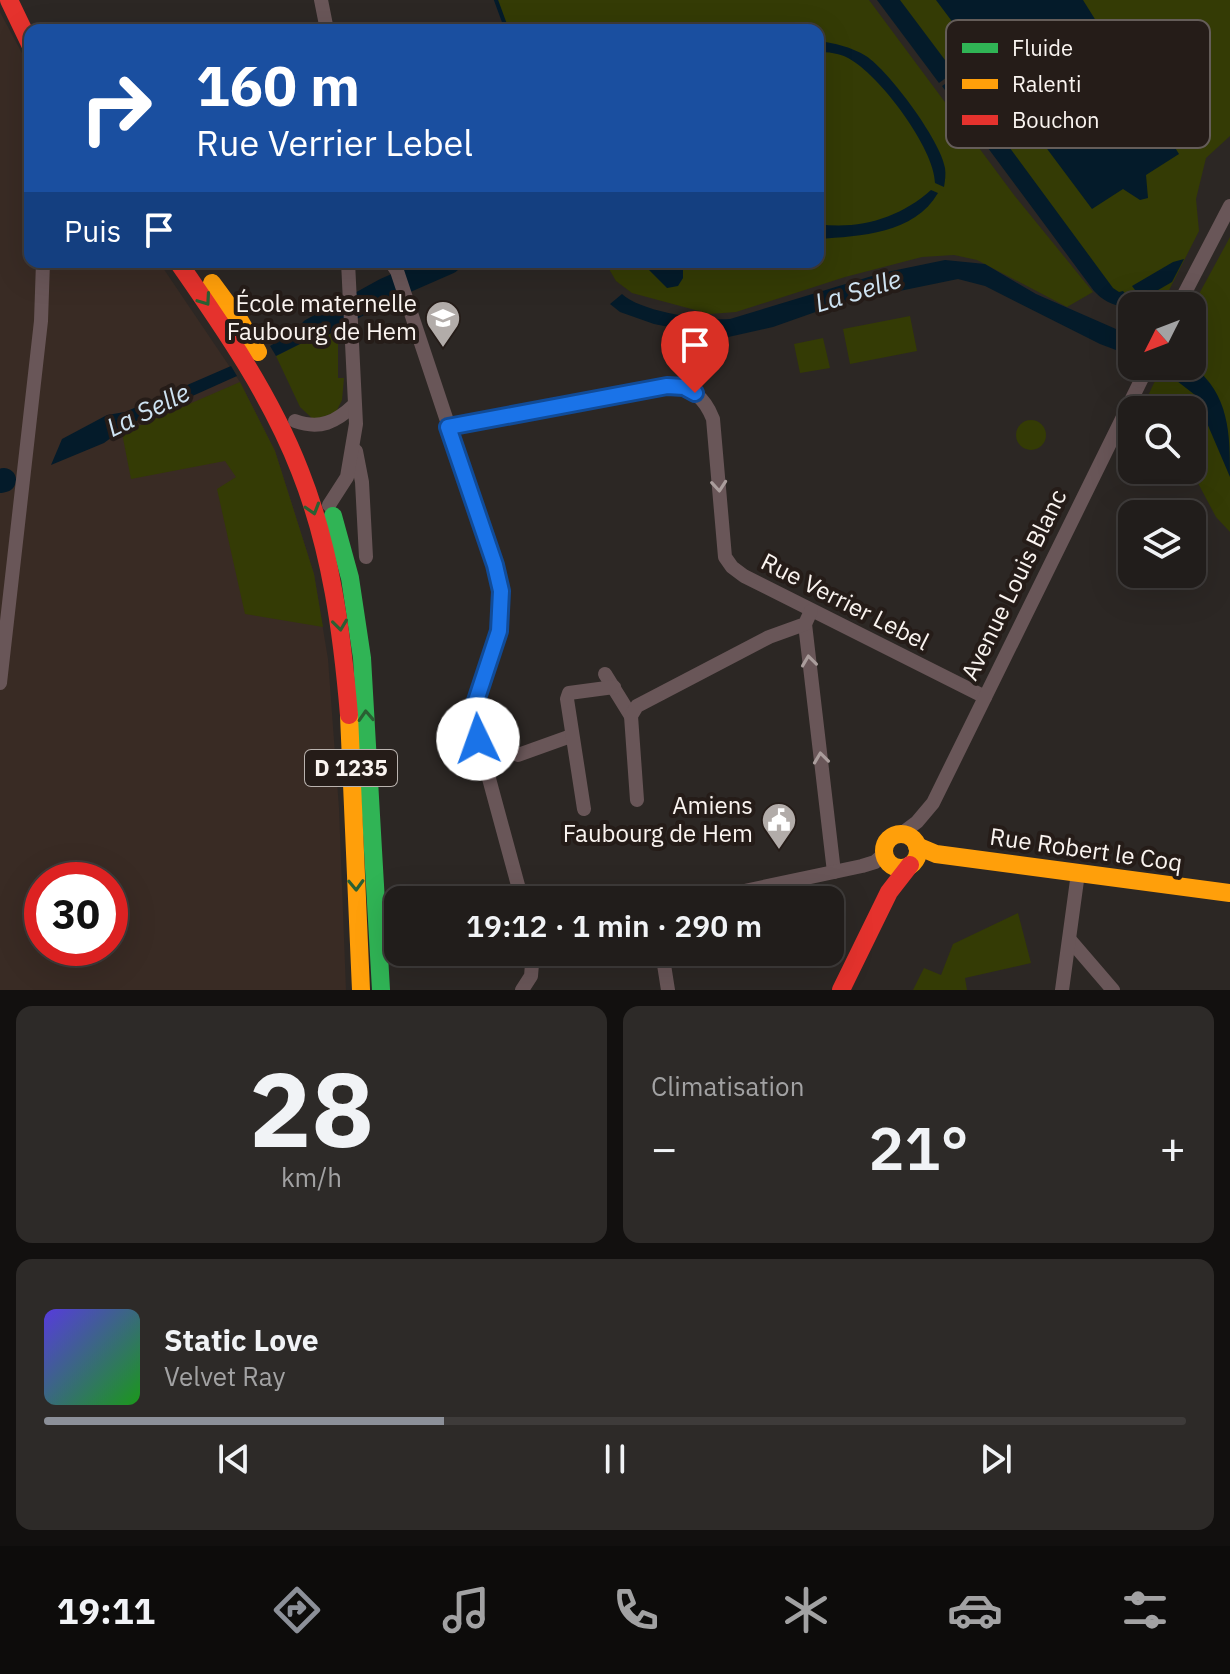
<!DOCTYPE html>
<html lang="fr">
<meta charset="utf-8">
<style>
:root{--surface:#211d1b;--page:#2d2a28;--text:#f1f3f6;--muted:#a2a2a3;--line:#3e3b3a;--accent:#8c9099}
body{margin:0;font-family:"IBM Plex Sans",sans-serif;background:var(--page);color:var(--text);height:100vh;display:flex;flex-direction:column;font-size:30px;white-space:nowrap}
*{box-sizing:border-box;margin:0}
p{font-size:26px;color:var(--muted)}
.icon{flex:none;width:44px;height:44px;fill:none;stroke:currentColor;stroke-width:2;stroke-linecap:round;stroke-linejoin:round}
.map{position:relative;height:990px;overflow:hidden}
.sheet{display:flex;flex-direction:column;gap:16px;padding:16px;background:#12100f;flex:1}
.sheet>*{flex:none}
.top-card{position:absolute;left:24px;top:24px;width:800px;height:244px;border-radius:16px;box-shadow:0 8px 32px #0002,0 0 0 2px var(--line);background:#1a4fa0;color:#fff;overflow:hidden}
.needle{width:52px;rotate:228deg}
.buttons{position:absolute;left:1118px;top:292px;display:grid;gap:16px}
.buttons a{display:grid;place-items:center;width:88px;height:88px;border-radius:16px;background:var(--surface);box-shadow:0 8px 32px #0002,0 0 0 2px var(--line);font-size:40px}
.speed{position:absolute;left:24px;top:862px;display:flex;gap:16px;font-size:40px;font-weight:700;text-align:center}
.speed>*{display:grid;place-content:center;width:104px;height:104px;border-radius:50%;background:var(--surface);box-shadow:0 8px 32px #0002,0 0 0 2px var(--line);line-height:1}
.speed .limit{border:12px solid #d22;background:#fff;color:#111}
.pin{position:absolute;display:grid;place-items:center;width:68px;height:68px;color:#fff;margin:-82px -34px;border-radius:50% 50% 50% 0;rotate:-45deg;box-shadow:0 0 8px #0007}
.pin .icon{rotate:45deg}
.me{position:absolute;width:88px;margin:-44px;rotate:357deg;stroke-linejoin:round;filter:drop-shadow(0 0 6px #0008)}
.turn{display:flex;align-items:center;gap:28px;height:168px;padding:0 40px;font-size:36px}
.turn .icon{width:104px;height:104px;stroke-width:2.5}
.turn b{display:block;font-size:56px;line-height:68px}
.then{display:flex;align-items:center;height:76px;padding:0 40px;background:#0003;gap:16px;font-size:30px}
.big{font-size:60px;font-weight:600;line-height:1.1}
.sheet .widget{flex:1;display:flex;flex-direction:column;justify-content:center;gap:12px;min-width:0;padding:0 28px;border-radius:16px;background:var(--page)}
.sheet .dial{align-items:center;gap:0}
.dial b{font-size:104px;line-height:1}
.song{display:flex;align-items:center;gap:24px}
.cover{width:96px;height:96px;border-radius:12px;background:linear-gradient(135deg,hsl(250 70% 55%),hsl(120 70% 35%))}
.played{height:8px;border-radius:4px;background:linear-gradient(90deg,var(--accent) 35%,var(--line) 35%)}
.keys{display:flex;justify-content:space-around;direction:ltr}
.heat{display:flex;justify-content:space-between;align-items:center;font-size:44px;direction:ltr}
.sheet .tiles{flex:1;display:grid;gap:16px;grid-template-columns:1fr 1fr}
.widget:last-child{grid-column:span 2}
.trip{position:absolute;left:384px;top:886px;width:460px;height:80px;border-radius:16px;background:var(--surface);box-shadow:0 8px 32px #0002,0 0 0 2px var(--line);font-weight:600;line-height:80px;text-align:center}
.tabs{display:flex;height:128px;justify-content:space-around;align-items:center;background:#0d0c0b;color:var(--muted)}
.tabs .icon{width:56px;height:56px}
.tabs .on{color:var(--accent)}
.tabs b{font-size:36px;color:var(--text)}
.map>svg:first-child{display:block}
</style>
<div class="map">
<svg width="1230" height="990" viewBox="0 0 1230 990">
<rect width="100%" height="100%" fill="#2c2724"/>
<!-- built -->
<path fill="#392b24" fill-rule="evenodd" d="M 0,12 L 30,68 L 30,262 L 159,262 L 240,382 L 275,451 L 314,574 L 328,659 L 339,808 L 346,990 L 0,990 ZM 42,880 L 110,880 L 110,948 L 42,948 Z"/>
<!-- green -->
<g fill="#343b05">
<path d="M 496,0 L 869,0 L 1014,195 L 1093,292 L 1067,307 L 977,260 L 954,255 L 922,257 L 845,277 L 736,312 L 710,314 L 632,293 L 616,281 L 605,262 L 818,262 L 818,30 L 507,30 Z"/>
<path d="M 898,0 L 1230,0 L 1230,136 L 1206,158 L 1196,199 L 1199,231 L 1161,306 L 1132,306 L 1132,315 Z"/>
<path d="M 1230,237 L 1230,532 L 1216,517 L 1191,470 L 1192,410 L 1150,410 L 1146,400 L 1162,366 L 1192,366 L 1192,307 Z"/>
<path d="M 910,316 L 917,351 L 850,364 L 843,329 Z"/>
<path d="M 338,325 L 338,378 L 344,378 L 342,400 L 336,412 L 314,420 L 300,407 L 276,356 Z"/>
<path d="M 823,338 L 830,368 L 800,373 L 794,344 Z"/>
<path d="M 240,382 L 275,451 L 314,574 L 323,627 L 245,614 L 217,489 L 236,477 L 225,461 L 131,479 L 122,433 Z"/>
<circle cx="1031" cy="435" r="15"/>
<path d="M 1018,913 L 1031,963 L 965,978 L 967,990 L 913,990 L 924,968 L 941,975 L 953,944 Z"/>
</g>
<!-- water -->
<g fill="#041b2a">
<path d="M 877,0 L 900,0 L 954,72 L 939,83 Z"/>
<path d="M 936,0 L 1083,0 L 1179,154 L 1146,175 L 1148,198 L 1140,200 L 1123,189 L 1092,209 Z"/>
<path d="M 818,41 C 835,43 851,47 866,56 C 889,71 941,141 945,168 C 946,174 945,181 944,187 L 935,183 C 935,149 879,74 848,58 C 839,53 828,52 818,52 Z"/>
<path d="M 957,76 L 1113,288 L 1119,292 L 1123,291 L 1134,304 C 1120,310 1104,302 1094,291 L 942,86 Z"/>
<path d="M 931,190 L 938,193 C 914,234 861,236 818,239 L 818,224 C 859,230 900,218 931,190 Z"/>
<path d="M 1184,259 L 1172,282 L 1146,297 L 1141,298 L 1132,286 L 1173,262 Z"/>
<path d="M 945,260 L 985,264 L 1036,294 L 1132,336 L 1132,356 L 1100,344 L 985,286 L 958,279 L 841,303 L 773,327 L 724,338 L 654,324 L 620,312 L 610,304 L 622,294 C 641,312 704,321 730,319 L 882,273 Z"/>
<path d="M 630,262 L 677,262 L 683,269 L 683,278 L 678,286 L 667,288 L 647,268 Z"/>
<path d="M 338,306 L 338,325 L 276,356 L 270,346 Z"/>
<path d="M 1192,365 C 1230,395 1230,434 1230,477 L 1195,395 L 1159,367 Z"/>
<path d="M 231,366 L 237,376 L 130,424 L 104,443 L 51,465 L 62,439 L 107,415 L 125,412 Z"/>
</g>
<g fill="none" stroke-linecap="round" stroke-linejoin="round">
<!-- stream -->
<path stroke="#041b2a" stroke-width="4" d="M 496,0 L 507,30"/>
<!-- river -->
<g stroke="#041b2a" stroke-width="24">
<path d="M 312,330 L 385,290 L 449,262"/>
<path d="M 0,481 L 4,480"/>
</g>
<!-- street -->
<g stroke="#695658" stroke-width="14">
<path d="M 321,0 L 327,30"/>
<path d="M 30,121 L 30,161"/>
<path d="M 391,262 L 397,271 L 495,565 C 500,586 503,606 499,628 C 493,662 471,693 475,727 L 522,900"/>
<path d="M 1178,306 L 1230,206"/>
<path d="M 295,421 C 320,430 336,422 354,405"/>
<path d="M 448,427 L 667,386 C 691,387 704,396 713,419 L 725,557 L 732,567 L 744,576 L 985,697"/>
<path d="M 356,451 L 362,482 L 366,557"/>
<path d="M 329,505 L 347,477 L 356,424 L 348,262"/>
<path d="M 805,624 L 834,872"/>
<path d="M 605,674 L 631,716"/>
<path d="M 0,683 L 41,321 L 43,262"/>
<path d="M 518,755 L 571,736"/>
<path d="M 637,800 L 631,716 L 637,706 L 769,637 L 805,624 L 811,611"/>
<path d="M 584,809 L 567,699 L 569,693 L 614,687"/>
<path d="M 901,834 L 917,822 L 933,803 L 1148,366"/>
<path d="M 702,900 L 862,866 L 875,862 L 885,853"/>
<path d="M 1070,940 L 1113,990"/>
<path d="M 662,952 L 668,990"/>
<path d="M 522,990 L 531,976 L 533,952"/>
<path d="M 1062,990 L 1078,873"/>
</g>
<!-- fast -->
<path stroke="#30b455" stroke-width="18" d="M 333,516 L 350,578 L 362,658 L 381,990"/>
<!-- slow -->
<g stroke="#ff9f0a" stroke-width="18">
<path d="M 212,283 L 240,321 L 258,352"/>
<path d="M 349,715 L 361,990"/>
<circle cx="901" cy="851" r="17"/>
<path d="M 917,846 L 936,854 L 1230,893"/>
</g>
<!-- jam -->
<g stroke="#e5322d" stroke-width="18">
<path d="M 9,0 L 30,44"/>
<path d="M 178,262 C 224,328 271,396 300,471 C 331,549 342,633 349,715"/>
<path d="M 841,990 L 889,892 L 910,865"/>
</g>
</g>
<!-- one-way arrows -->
<defs><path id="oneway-chevron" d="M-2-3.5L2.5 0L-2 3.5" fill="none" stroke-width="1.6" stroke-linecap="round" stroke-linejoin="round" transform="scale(2)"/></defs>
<g stroke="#2a6033">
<use href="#oneway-chevron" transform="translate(205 300) rotate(55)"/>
<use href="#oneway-chevron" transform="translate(313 509) rotate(73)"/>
<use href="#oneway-chevron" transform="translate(340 625) rotate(83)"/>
<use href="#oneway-chevron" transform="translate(366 716) rotate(-93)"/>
<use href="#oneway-chevron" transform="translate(356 885) rotate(88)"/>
</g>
<g stroke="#aa9d9c">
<use href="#oneway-chevron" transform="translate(719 486) rotate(85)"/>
<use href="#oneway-chevron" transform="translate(809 661) rotate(-97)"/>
<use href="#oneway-chevron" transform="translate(821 758) rotate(-97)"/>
</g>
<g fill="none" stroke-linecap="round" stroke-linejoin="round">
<!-- route casing -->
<g stroke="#114b97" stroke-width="20">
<path id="route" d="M 478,739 L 473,710 L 499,631 L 501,591 L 495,565 L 448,427 L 667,386 L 684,387 L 695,393"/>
</g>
<!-- route -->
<use href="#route" stroke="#1a73e8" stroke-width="14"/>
</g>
<!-- icons -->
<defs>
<g id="school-pin" transform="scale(1.8)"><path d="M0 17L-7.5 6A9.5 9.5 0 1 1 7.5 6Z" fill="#b2aca9" stroke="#251c18"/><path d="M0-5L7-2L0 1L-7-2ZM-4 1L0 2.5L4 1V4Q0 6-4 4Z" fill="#fff"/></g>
<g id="civic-pin" transform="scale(1.8)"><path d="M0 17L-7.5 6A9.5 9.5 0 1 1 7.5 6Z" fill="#b2aca9" stroke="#251c18"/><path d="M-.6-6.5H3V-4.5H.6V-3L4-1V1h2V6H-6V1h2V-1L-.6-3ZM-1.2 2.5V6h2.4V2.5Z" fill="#fff"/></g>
</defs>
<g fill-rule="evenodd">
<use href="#school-pin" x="443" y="318"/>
<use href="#civic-pin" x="779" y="820"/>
</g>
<g text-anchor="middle" stroke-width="8" stroke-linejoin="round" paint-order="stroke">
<!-- shield labels -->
<rect fill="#251c18" stroke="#bab3af" stroke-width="2" x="305" y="750" width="92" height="36" rx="6"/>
<g font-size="22" font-weight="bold" fill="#faf4f0">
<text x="351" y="776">D 1235</text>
</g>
<!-- poi labels -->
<g font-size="24" fill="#faf4f0" stroke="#251c18" text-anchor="end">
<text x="417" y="312">École maternelle<tspan x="417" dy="28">Faubourg de Hem</tspan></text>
<text x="753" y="814">Amiens<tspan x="753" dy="28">Faubourg de Hem</tspan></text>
</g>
<!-- street labels -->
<g font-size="24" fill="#faf4f0" stroke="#251c18">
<text transform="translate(1014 585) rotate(-64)" y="8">Avenue Louis Blanc</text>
<text transform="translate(845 602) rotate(27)" y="8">Rue Verrier Lebel</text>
<text transform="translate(1086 850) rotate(8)" y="8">Rue Robert le Coq</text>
</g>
<!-- water labels -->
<g font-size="26" font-style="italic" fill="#cee3f2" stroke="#251c18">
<text transform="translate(858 291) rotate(-17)" y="9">La Selle</text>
<text transform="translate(148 410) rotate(-26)" y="9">La Selle</text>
</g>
</g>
<!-- legend -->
<rect x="946" y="20" width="264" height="128" rx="12" fill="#251c18" stroke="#655d59" stroke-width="2"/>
<rect x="962" y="43" width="36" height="10" fill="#30b455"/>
<rect x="962" y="79" width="36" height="10" fill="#ff9f0a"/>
<rect x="962" y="115" width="36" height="10" fill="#e5322d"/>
<g font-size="22" fill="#faf4f0">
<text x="1012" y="56">Fluide</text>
<text x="1012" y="92">Ralenti</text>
<text x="1012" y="128">Bouchon</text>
</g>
</svg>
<div class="buttons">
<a><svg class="needle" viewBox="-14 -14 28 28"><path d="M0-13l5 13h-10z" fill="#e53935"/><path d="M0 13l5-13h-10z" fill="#a2a2a3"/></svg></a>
<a><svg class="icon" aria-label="search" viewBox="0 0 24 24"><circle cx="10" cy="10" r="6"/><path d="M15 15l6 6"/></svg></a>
<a><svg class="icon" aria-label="layers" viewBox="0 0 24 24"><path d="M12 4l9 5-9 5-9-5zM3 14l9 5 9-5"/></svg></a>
</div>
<div class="speed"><div class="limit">30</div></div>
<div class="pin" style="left:695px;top:393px;background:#d93025"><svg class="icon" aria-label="arrive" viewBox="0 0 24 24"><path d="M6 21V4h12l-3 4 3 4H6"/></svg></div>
<svg class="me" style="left:478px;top:739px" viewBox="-20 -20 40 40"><circle r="19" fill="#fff"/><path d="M0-13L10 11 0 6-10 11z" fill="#1a73e8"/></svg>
<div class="trip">19:12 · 1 min · 290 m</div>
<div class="top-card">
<div class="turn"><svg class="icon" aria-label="right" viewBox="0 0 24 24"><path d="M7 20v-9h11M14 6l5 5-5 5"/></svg><div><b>160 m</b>Rue Verrier Lebel</div></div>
<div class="then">Puis<svg class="icon" aria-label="arrive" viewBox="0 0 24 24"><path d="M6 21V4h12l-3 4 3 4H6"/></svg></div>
</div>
</div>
<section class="sheet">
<div class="tiles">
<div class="widget dial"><b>28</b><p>km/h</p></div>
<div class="widget"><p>Climatisation</p>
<div class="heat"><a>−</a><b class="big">21°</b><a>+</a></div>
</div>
<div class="widget">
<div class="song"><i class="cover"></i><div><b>Static Love</b><p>Velvet Ray</p></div></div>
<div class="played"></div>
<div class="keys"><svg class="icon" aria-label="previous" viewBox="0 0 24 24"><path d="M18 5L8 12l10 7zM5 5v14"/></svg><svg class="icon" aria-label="pause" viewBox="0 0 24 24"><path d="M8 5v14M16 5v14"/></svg><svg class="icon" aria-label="next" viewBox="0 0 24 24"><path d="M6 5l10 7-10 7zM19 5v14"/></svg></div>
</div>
</div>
</section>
<nav class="tabs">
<b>19:11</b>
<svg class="icon on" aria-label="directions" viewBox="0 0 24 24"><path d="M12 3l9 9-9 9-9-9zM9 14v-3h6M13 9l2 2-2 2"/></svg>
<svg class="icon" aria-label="music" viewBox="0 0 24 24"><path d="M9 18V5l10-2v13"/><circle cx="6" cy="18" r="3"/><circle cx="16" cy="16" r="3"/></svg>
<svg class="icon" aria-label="phone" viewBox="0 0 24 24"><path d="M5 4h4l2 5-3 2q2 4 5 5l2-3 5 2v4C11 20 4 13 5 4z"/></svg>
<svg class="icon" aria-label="climate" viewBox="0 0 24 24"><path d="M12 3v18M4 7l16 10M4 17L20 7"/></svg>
<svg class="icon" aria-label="car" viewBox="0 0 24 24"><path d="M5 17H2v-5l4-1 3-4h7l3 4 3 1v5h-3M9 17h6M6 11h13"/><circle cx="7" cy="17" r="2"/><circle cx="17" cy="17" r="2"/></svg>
<svg class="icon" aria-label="filters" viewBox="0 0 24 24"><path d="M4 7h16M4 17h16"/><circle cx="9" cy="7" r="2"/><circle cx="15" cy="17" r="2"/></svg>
</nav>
